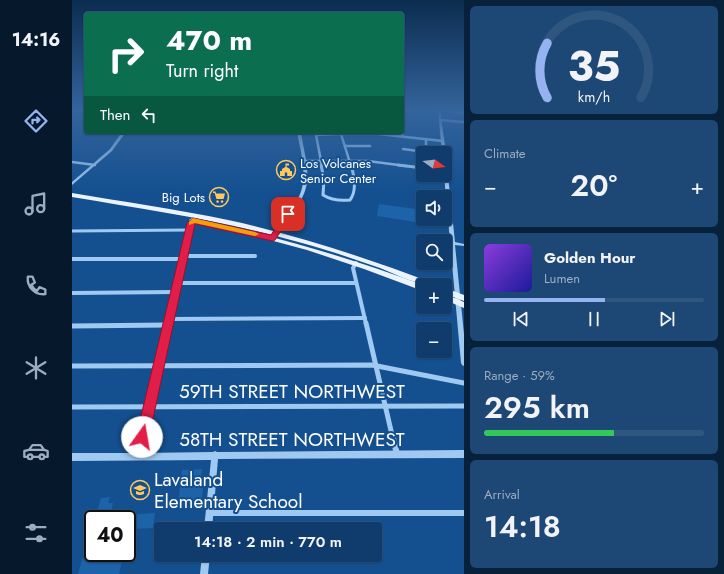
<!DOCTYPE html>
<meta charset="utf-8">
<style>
:root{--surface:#0f3c6c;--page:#1d4774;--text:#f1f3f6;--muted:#9badc2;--line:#2f567f;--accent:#95b2f1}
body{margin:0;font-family:Jost,sans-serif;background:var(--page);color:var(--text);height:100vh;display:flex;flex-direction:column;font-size:15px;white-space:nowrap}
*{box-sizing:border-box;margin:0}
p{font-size:13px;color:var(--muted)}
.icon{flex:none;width:22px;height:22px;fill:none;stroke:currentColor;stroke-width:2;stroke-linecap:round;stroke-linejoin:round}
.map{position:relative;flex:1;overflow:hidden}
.panel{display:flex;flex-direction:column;gap:6px;padding:6px;background:#08213b;width:260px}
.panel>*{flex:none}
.top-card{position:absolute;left:12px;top:12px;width:320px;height:122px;border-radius:4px;box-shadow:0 1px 3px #0004,0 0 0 1px var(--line);background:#0b6e4f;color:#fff;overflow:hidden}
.needle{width:26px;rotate:105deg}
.tools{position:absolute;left:344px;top:146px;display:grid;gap:8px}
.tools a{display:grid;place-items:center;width:36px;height:36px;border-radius:4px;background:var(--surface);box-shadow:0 1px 3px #0004,0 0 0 1px var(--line);font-size:20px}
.speed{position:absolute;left:12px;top:510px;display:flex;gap:8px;font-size:20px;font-weight:700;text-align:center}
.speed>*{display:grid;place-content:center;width:52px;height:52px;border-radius:50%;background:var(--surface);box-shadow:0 1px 3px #0004,0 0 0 1px var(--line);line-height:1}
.speed .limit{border:2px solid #111;border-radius:6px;background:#fff;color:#111}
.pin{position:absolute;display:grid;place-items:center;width:34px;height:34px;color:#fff;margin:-17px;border-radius:8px;box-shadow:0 2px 6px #0006}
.me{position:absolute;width:44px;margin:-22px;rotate:13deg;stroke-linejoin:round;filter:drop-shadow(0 0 3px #0008)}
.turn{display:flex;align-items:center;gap:14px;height:84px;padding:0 16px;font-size:18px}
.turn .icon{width:52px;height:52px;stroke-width:2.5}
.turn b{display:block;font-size:28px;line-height:34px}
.then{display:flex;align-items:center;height:38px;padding:0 16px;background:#0003;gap:8px;font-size:15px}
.big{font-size:30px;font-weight:600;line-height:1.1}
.panel .tile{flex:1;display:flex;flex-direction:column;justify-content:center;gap:6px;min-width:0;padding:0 14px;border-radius:6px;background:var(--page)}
.panel .dial{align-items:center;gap:0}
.dial svg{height:104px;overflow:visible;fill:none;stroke:var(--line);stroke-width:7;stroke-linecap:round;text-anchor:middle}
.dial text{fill:var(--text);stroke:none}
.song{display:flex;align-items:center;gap:12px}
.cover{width:48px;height:48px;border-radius:6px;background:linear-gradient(135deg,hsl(270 70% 55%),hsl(240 70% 35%))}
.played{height:4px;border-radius:2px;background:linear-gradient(90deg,var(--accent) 55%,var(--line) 55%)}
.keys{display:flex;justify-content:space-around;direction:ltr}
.heat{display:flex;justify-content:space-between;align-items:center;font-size:22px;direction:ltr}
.charge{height:6px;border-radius:3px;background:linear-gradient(90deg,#34c759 59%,var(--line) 0)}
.trip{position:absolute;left:82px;top:522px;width:228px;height:40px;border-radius:4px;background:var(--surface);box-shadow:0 1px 3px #0004,0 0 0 1px var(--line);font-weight:600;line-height:40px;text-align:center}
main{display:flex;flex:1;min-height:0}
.tabs{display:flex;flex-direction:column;width:72px;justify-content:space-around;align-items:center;background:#06182b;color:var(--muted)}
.tabs .icon{width:28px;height:28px}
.tabs .on{color:var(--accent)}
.tabs b{font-size:18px;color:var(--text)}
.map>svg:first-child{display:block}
</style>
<main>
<nav class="tabs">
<b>14:16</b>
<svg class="icon on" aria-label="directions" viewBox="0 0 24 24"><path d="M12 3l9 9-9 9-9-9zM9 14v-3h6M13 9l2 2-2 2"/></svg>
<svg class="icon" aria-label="music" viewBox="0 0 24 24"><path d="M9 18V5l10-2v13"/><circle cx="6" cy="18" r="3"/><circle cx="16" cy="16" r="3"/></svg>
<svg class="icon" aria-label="phone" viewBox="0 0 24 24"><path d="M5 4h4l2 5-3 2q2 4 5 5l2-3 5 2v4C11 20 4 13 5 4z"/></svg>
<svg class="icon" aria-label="climate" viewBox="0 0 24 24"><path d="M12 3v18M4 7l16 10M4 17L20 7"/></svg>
<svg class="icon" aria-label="car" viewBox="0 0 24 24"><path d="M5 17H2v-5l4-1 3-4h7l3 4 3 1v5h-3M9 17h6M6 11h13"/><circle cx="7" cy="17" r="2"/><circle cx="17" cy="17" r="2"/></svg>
<svg class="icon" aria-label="filters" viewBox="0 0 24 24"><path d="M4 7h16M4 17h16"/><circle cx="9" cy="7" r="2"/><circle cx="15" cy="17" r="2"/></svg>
</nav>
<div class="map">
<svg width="392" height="574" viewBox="0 0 392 574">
<rect width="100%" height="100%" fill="#145090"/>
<!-- green -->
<g fill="#1c63aa">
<path d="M 307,204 L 351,210 L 351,219 L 363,219 L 363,225 L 305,216 Z"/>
<path d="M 130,469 L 128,485 L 108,486 L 110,470 Z"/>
<path d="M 108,487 L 131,487 L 129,507 L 106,508 Z"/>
<path d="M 38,497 L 36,503 L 41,503 L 37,519 L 23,519 L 29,498 Z"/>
<path d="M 83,513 L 81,528 L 62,529 L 65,514 Z"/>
<path d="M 20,524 L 21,553 L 52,553 L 47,574 L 6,574 Z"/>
</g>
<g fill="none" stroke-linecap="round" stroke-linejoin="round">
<!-- minor-far4 -->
<g stroke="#a0c9f1" stroke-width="2.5">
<path d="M 367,110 L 392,113"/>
<path d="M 368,120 L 392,122"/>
<path d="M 269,134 L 306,134 L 371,141"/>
<path d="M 269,134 L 279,166"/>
<path d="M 330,136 L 331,116"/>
<path d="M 354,139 L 354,153"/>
<path d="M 273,146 L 298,146"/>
<path d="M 331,149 L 354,152"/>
<path d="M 231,161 L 296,161 L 334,166"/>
<path d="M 0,162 L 23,165"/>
<path d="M 250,166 L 244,135 L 269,134"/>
</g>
<!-- minor-far3 -->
<g stroke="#a0c9f1" stroke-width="3">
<path d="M 249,165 L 252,179 L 251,195 C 259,200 268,201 278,200 C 285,191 282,175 279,165"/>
<path d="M 326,165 L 351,168"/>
<path d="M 0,231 L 117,230"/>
</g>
<!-- minor-far2 -->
<g stroke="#a0c9f1" stroke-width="4">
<path d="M 112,256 L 183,256"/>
<path d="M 0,259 L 111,259"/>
<path d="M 284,263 L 281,268 L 294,324"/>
<path d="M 106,283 L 284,283"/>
<path d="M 0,293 L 103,292"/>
<path d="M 97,319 L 293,318"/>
</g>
<!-- minor-far1 -->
<g stroke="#a0c9f1" stroke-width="5">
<path d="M 294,323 L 320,435"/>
<path d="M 0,326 L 96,325"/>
<path d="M 0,366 L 300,365 L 392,383"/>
<path d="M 0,407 L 392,406"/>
</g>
<!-- minor -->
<g stroke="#a0c9f1" stroke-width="6">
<path d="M 320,434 L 325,454"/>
<path d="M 138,513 L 392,513"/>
</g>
<!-- tertiary -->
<g fill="#a0c9f1" fill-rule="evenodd">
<rect x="0" y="110" width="14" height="2"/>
<path d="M 366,110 L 368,110 L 374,153 L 373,154 L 373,153 L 370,153 Z"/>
<path d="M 50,132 L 54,132 L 40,151 L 0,185 L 0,182 L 38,149 Z"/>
<path d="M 225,132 L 229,132 C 231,148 237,166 235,182 C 233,202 213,222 203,239 L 201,239 L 199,238 C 210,220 229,203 231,182 C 233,165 228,148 225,132 Z"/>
<path d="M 373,165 L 375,166 L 383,242 L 392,244 L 392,246 L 383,245 L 392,334 L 392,366 L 390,365 L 389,363 L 372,175 L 373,175 Z"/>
<path d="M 120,219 L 122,219 L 123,220 L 119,230 L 70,453 L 141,452 L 143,451 L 145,452 L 392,450 L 392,458 L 146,459 L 140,529 L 132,529 L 139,460 L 0,461 L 0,453 L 63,453 L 115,230 Z"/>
<path d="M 130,555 L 138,555 L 136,574 L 128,574 Z"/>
</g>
<!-- primary -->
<g fill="#eaf3ff" fill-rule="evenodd">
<path d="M 0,193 C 52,202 104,209 156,220 C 226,235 294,258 361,283 L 362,285 C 344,285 325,275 308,268 C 282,259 256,250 230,243 C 154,221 77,210 0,197 Z"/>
<path d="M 120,218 C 199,235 276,257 351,285 L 351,291 L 292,269 L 235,250 L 179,235 L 118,221 L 117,220 Z"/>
<path d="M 373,288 L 392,295 L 392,301 L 373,294 Z"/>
<path d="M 373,294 L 392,302 L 392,308 L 373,300 Z"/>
</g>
</g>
<!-- sky -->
<linearGradient id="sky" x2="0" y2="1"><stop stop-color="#0b2c4f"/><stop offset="0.58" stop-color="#34649c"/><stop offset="1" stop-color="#34649c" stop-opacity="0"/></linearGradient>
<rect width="392" height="190" fill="url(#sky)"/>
<!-- route -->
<path fill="#e11d48" stroke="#92132f" d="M 216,211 L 220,214 L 203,240 L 201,241 L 123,224 L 77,437 L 75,442 L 70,443 L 66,442 L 64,437 L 115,223 L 121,218 L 199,235 L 214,212 Z"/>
<!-- slow -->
<path fill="#f59e0b" d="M 121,218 L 183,232 L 187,234 L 183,236 L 123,223 L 117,225 L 117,222 Z"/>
<!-- icons -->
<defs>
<g id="civic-ring" transform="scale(1)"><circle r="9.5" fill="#145090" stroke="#ffc960" stroke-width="1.5"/><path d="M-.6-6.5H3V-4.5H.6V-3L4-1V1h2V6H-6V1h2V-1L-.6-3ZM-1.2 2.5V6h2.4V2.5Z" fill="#ffc960"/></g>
<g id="supermarket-ring" transform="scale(1)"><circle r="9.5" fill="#145090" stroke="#ffc960" stroke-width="1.5"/><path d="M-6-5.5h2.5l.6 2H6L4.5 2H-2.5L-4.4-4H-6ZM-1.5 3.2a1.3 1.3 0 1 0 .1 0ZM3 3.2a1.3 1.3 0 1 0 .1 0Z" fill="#ffc960"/></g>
<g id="school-ring" transform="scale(1)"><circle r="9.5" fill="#145090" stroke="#ffc960" stroke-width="1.5"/><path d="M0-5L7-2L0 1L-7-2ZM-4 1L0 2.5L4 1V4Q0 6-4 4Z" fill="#ffc960"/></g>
</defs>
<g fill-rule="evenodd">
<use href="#civic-ring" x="214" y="170"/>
<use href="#supermarket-ring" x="147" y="197"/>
<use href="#school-ring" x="68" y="490"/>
</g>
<g text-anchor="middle" stroke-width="4" stroke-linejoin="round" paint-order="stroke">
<!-- far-poi labels -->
<g font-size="13" fill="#fff" stroke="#145090" text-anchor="start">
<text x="228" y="168">Los Volcanes<tspan x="228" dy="15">Senior Center</tspan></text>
<text x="133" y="202" text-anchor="end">Big Lots</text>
</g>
<!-- near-street labels -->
<g font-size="19" fill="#fff" stroke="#145090">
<text x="220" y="398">59TH STREET NORTHWEST</text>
<text x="220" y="446">58TH STREET NORTHWEST</text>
</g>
<!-- near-poi labels -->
<g font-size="19" fill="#fff" stroke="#145090" text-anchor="start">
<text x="82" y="486">Lavaland<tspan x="82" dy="22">Elementary School</tspan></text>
</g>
</g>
</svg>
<div class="tools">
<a><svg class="needle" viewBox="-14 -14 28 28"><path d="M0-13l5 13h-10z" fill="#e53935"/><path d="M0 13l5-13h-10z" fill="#9badc2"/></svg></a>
<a><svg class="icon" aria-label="sound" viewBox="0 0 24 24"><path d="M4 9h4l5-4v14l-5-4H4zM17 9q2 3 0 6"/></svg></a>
<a><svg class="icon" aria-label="search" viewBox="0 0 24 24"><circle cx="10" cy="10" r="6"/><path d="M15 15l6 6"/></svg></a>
<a>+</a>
<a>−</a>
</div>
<div class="speed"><div class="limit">40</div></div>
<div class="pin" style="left:216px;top:214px;background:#d93025"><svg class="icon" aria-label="arrive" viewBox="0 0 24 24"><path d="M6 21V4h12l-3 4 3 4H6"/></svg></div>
<svg class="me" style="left:70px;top:437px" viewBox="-20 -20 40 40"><circle r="19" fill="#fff"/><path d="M0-13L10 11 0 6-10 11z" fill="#e11d48"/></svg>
<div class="trip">14:18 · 2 min · 770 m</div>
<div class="top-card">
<div class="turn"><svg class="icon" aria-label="right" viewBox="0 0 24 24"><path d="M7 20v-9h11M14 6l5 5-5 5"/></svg><div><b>470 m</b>Turn right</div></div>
<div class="then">Then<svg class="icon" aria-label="left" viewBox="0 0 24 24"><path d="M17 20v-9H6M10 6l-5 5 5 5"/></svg></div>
</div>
</div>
<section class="panel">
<div class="tile dial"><svg viewBox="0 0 100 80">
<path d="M14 69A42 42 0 1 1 86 69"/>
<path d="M14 69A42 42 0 0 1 14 27" stroke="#95b2f1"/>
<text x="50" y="56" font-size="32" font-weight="700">35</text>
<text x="50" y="72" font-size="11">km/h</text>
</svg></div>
<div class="tile"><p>Climate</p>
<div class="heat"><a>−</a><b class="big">20°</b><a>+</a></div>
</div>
<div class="tile">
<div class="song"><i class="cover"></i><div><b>Golden Hour</b><p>Lumen</p></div></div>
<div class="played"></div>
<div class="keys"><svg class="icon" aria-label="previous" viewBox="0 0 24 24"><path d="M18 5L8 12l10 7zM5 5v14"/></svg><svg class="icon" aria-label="pause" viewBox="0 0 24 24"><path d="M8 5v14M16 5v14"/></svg><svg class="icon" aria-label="next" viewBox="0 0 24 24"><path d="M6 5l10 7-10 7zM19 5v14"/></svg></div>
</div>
<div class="tile"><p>Range · 59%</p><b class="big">295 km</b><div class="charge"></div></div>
<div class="tile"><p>Arrival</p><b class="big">14:18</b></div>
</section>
</main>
